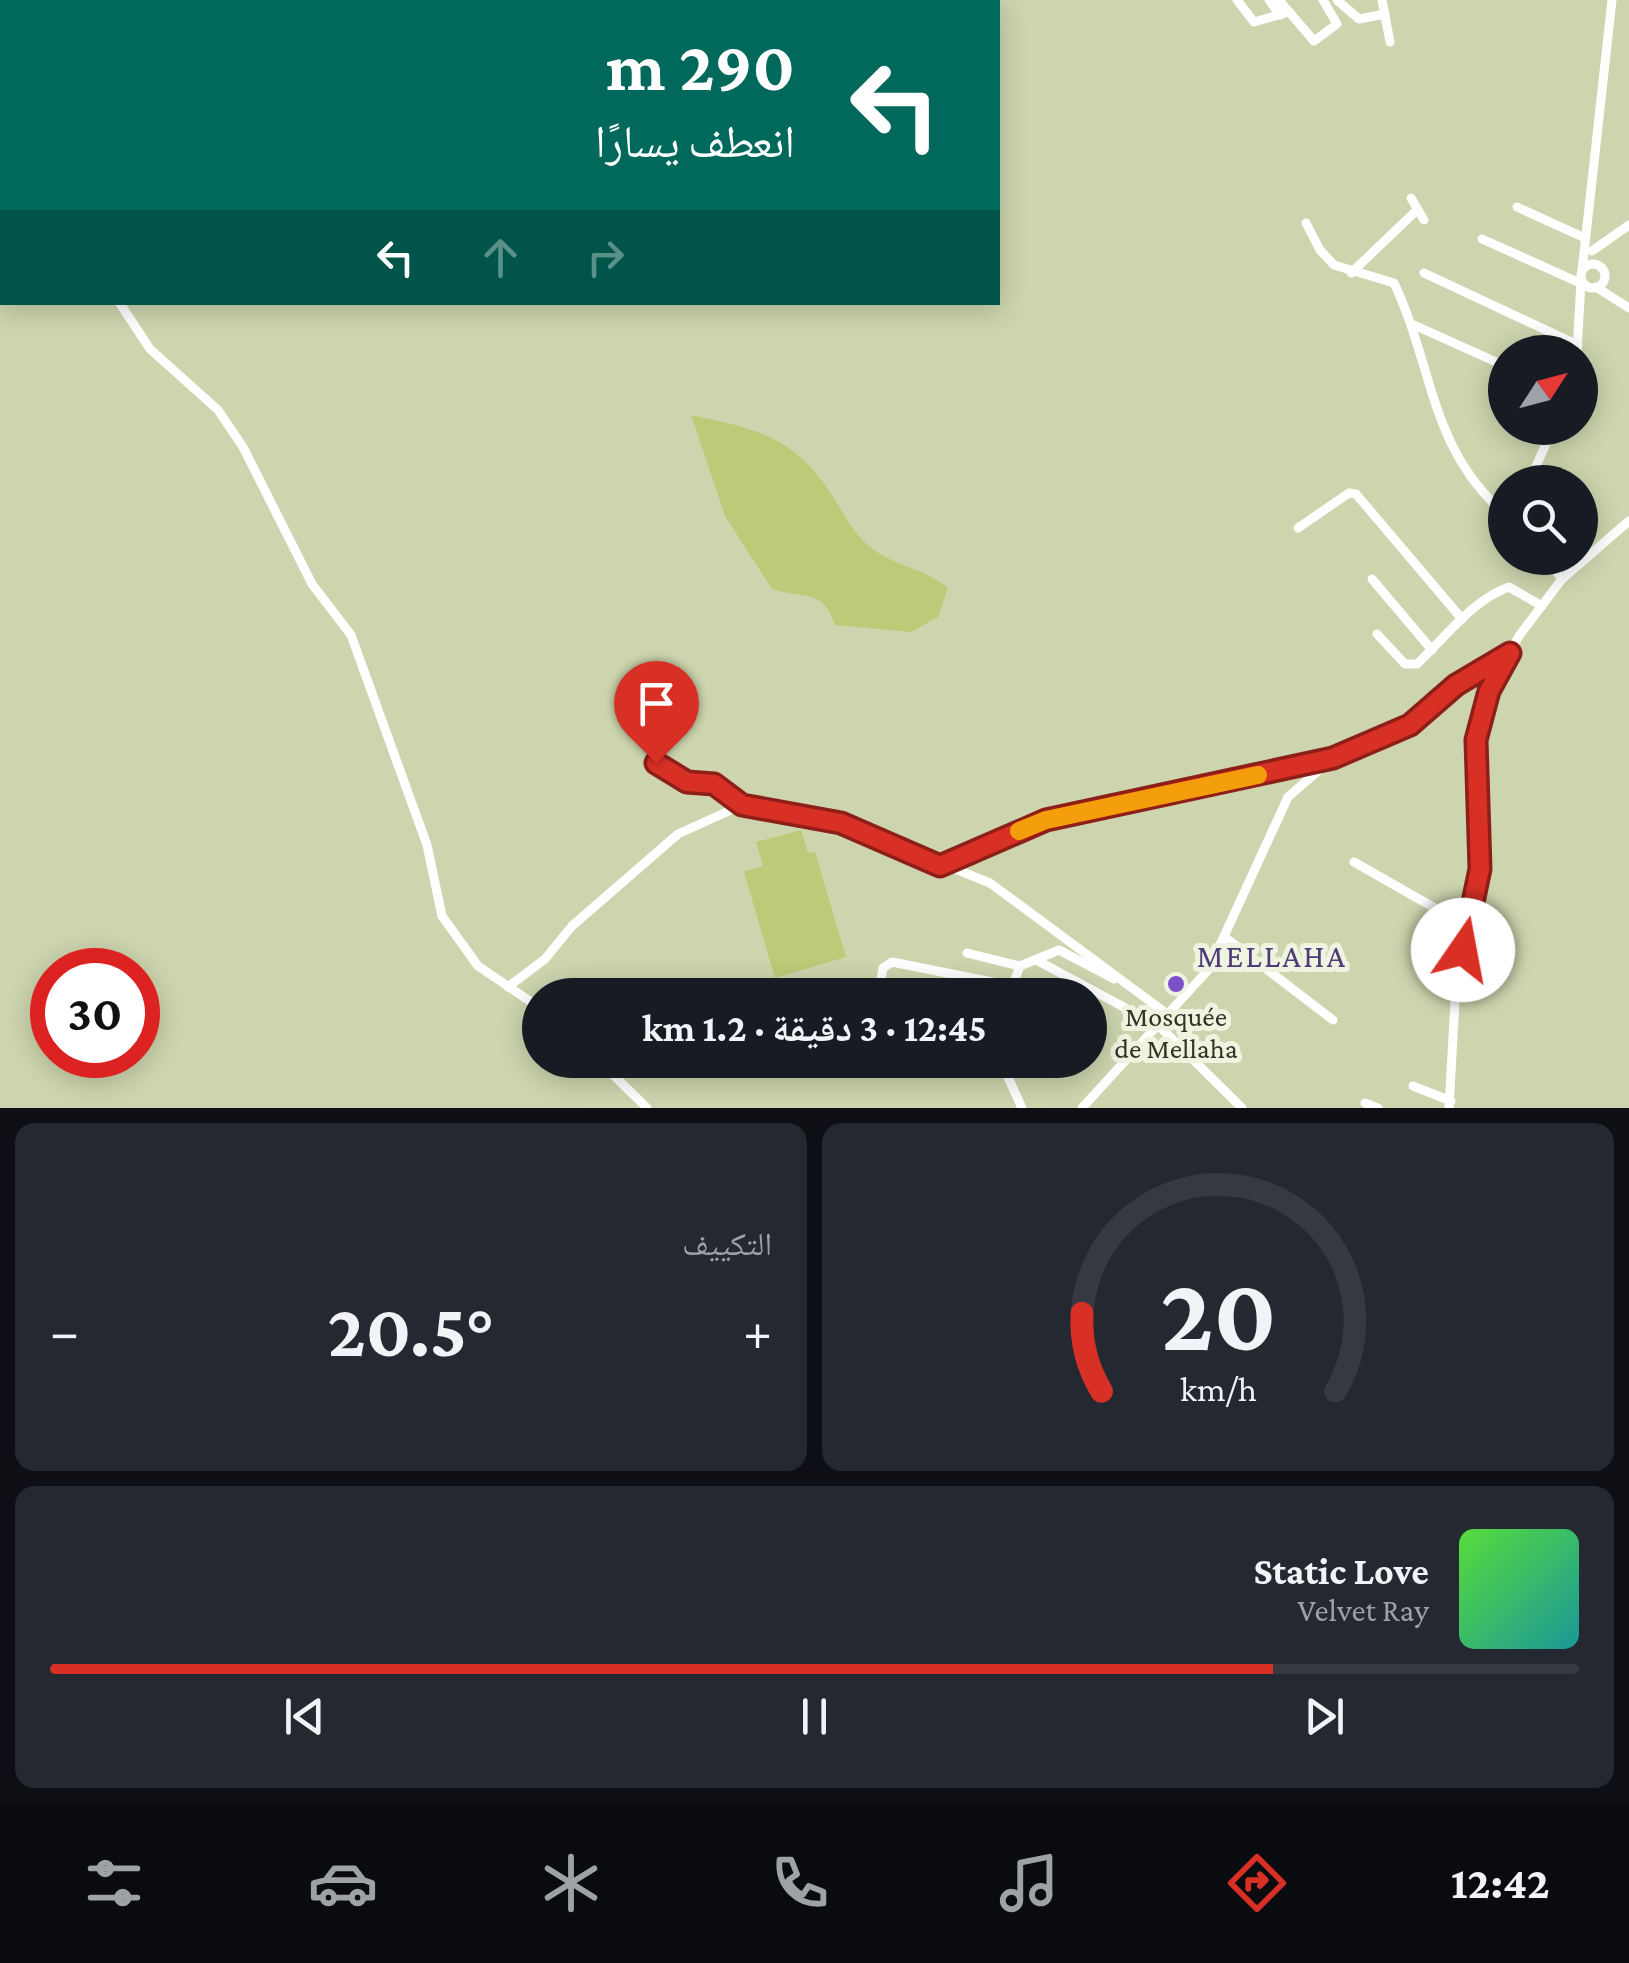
<!DOCTYPE html>
<html lang="ar">
<meta charset="utf-8">
<style>
:root{--surface:#171b24;--page:#242831;--text:#f1f3f6;--muted:#9ea1a6;--line:#363941;--accent:#d93025}
body{margin:0;font-family:"Crimson Pro","Noto Naskh Arabic",serif;background:var(--page);color:var(--text);direction:rtl;height:100vh;display:flex;flex-direction:column;font-size:38px;white-space:nowrap}
*{box-sizing:border-box;margin:0}
p{font-size:32px;color:var(--muted)}
.icon{flex:none;width:55px;height:55px;fill:none;stroke:currentColor;stroke-width:2;stroke-linecap:round;stroke-linejoin:round}
.map{position:relative;height:1108px;overflow:hidden;direction:ltr}
.panel{display:flex;flex-direction:column;gap:15px;padding:15px;background:#0d0f14;flex:1}
.panel>*{flex:none}
.hud{position:absolute;left:0px;top:0px;width:1000px;height:305px;box-shadow:0 5px 25px #0003;direction:rtl;background:#00695c;color:#fff;overflow:hidden}
.needle{width:65px;rotate:54deg}
.tools{position:absolute;left:1488px;top:335px;display:grid;gap:20px}
.tools a{display:grid;place-items:center;width:110px;height:110px;border-radius:50%;background:var(--surface);box-shadow:0 5px 25px #0003;font-size:50px}
.speed{position:absolute;left:30px;top:948px;display:flex;gap:20px;font-size:50px;font-weight:700;text-align:center}
.speed>*{display:grid;place-content:center;width:130px;height:130px;border-radius:50%;background:var(--surface);box-shadow:0 5px 25px #0003;line-height:1}
.speed .limit{border:15px solid #d22;background:#fff;color:#111}
.pin{position:absolute;display:grid;place-items:center;width:85px;height:85px;color:#fff;margin:-102px -42px;border-radius:50% 50% 50% 0;rotate:-45deg;box-shadow:0 0 10px #0007}
.pin .icon{rotate:45deg}
.me{position:absolute;width:110px;margin:-55px;rotate:12deg;stroke-linejoin:round;filter:drop-shadow(0 0 8px #0008)}
.turn{display:flex;align-items:center;gap:35px;height:210px;padding:0 40px;font-size:45px}
.turn .icon{width:130px;height:130px;stroke-width:2.5}
.turn b{display:block;font-size:70px;line-height:85px}
.lanes{display:flex;align-items:center;height:95px;padding:0 40px;background:#0003;justify-content:center;gap:50px;direction:ltr}
.lanes .off{opacity:.35}
.big{font-size:75px;font-weight:700;line-height:1.1}
.panel .widget{flex:1;display:flex;flex-direction:column;justify-content:center;gap:15px;min-width:0;padding:0 35px;border-radius:20px;background:var(--page)}
.panel .dial{align-items:center;gap:0}
.dial svg{height:260px;overflow:visible;fill:none;stroke:var(--line);stroke-width:7;stroke-linecap:round;text-anchor:middle}
.dial text{fill:var(--text);stroke:none}
.song{display:flex;align-items:center;gap:30px}
.cover{width:120px;height:120px;border-radius:15px;background:linear-gradient(135deg,hsl(110 70% 55%),hsl(180 70% 35%))}
.played{height:10px;border-radius:5px;background:linear-gradient(90deg,var(--accent) 80%,var(--line) 80%)}
.keys{display:flex;justify-content:space-around;direction:ltr}
.heat{display:flex;justify-content:space-between;align-items:center;font-size:55px;direction:ltr}
.panel .tiles{flex:1;display:grid;gap:15px;grid-template-columns:1fr 1fr}
.widget:last-child{grid-column:span 2}
.trip{position:absolute;left:522px;top:978px;width:585px;height:100px;border-radius:50px;background:var(--surface);box-shadow:0 5px 25px #0003;font-weight:700;line-height:100px;text-align:center;direction:rtl}
.menu{display:flex;height:160px;justify-content:space-around;align-items:center;background:#090b0e;color:var(--muted)}
.menu .icon{width:70px;height:70px}
.menu .selected{color:var(--accent)}
.menu b{font-size:45px;color:var(--text)}
.map>svg:first-child{display:block}
</style>
<div class="map">
<svg width="1629" height="1108" viewBox="0 0 1629 1108">
<rect width="100%" height="100%" fill="#cdd5ae"/>
<!-- green -->
<g fill="#bccb77">
<path d="M 691,415 C 751,428 790,434 828,489 C 842,510 853,535 874,550 C 898,567 926,569 948,588 L 938,617 L 911,632 L 835,625 C 823,587 805,600 772,589 L 725,516 Z"/>
<path d="M 801,830 L 808,853 L 815,852 L 846,957 L 775,978 L 744,872 L 763,866 L 756,842 Z"/>
</g>
<g fill="none" stroke-linecap="round" stroke-linejoin="round">
<!-- minor -->
<g stroke="#fff" stroke-width="9">
<path d="M 1237,0 L 1254,22 L 1289,12"/>
<path d="M 1269,0 L 1280,15"/>
<path d="M 1279,0 L 1314,41 L 1337,24 L 1323,0"/>
<path d="M 1337,0 L 1359,19 L 1385,14"/>
<path d="M 1382,0 L 1390,42"/>
<path d="M 721,2 L 723,0"/>
<path d="M 0,44 L 2,59"/>
<path d="M 1411,198 L 1424,220"/>
<path d="M 1517,207 L 1585,238"/>
<path d="M 1306,223 L 1320,250 L 1334,265 L 1394,283 C 1433,365 1430,450 1505,514"/>
<path d="M 1482,239 L 1580,283"/>
<path d="M 1592,251 L 1629,225"/>
<circle cx="1593" cy="276" r="12"/>
<path d="M 1582,271 L 1612,0"/>
<path d="M 1351,273 L 1417,210"/>
<path d="M 1424,273 L 1578,345"/>
<path d="M 1596,287 L 1629,308"/>
<path d="M 119,302 L 150,349 L 218,410 L 243,447 L 312,584 L 351,635 L 427,845 L 442,916 L 478,966 L 540,1008"/>
<path d="M 1414,325 L 1505,366"/>
<path d="M 1577,352 L 1581,281"/>
<path d="M 1529,482 L 1553,428"/>
<path d="M 1298,528 L 1349,493 L 1356,494 L 1462,619"/>
<path d="M 1546,558 L 1562,579"/>
<path d="M 1372,579 L 1432,650"/>
<path d="M 1377,634 L 1405,664 L 1417,664 C 1445,638 1472,600 1509,587 L 1542,606"/>
<path d="M 656,763 L 687,783 L 714,784 L 742,805 L 841,823 L 990,883 L 1170,1016"/>
<path d="M 1354,862 L 1468,927"/>
<path d="M 940,866 L 1046,819 L 1331,758"/>
<path d="M 1226,938 L 1333,1020"/>
<path d="M 967,953 L 1020,966"/>
<path d="M 1038,961 L 1159,1026 L 1242,1108"/>
<path d="M 508,987 L 545,959 L 572,926 L 678,834 L 742,805"/>
<path d="M 878,995 L 883,968 L 892,962 L 1012,986"/>
<path d="M 1009,995 L 1020,966 L 1059,950 L 1114,979"/>
<path d="M 598,1060 L 647,1108"/>
<path d="M 971,1060 L 1007,1075 L 1022,1108"/>
<path d="M 1413,1086 L 1451,1101"/>
<path d="M 1365,1103 L 1378,1108"/>
<path d="M 1082,1108 L 1209,969 L 1288,797 L 1333,758 L 1410,725 L 1456,685 L 1508,655"/>
<path d="M 1449,1108 L 1455,1001 L 1480,869 L 1476,741 L 1489,691 L 1519,636 L 1562,579 L 1629,521"/>
</g>
</g>
<g fill="none" stroke-linecap="round" stroke-linejoin="round">
<!-- route casing -->
<g stroke="#8d1f18" stroke-width="25">
<path id="route" d="M 656,763 L 687,782 L 714,784 L 742,805 L 841,823 L 940,866 L 1046,820 L 1333,758 L 1410,725 L 1456,685 L 1510,653 L 1489,691 L 1476,740 L 1480,869 L 1463,950"/>
</g>
<!-- route -->
<use href="#route" stroke="#d93025" stroke-width="18"/>
<!-- slow -->
<path stroke="#f59e0b" stroke-width="18" d="M 1019,831 L 1046,820 L 1258,775"/>
</g>
<!-- markers -->
<circle fill="#7e51ca" stroke="#eff4e0" stroke-width="4" cx="1176" cy="984" r="10"/>
<g text-anchor="middle" stroke-width="10" stroke-linejoin="round" paint-order="stroke">
<!-- poi labels -->
<g font-size="28" fill="#313425" stroke="#eff4e0">
<text x="1176" y="1026">Mosquée<tspan x="1176" dy="32">de Mellaha</tspan></text>
</g>
<!-- quarter labels -->
<g font-size="32" letter-spacing="2.5" fill="#4f3b77" stroke="#eff4e0">
<text x="1272" y="967">MELLAHA</text>
</g>
</g>
</svg>
<div class="tools">
<a><svg class="needle" viewBox="-14 -14 28 28"><path d="M0-13l5 13h-10z" fill="#e53935"/><path d="M0 13l5-13h-10z" fill="#9ea1a6"/></svg></a>
<a><svg class="icon" aria-label="search" viewBox="0 0 24 24"><circle cx="10" cy="10" r="6"/><path d="M15 15l6 6"/></svg></a>
</div>
<div class="speed"><div class="limit">30</div></div>
<div class="pin" style="left:656px;top:763px;background:#d93025"><svg class="icon" aria-label="arrive" viewBox="0 0 24 24"><path d="M6 21V4h12l-3 4 3 4H6"/></svg></div>
<svg class="me" style="left:1463px;top:950px" viewBox="-20 -20 40 40"><circle r="19" fill="#fff"/><path d="M0-13L10 11 0 6-10 11z" fill="#d93025"/></svg>
<div class="trip">12:45 · 3 دقيقة · 1.2 km</div>
<div class="hud">
<div class="turn"><svg class="icon" aria-label="left" viewBox="0 0 24 24"><path d="M17 20v-9H6M10 6l-5 5 5 5"/></svg><div><b>290 m</b>انعطف يسارًا</div></div>
<div class="lanes"><svg class="icon" aria-label="left" viewBox="0 0 24 24"><path d="M17 20v-9H6M10 6l-5 5 5 5"/></svg><svg class="icon off" aria-label="ahead" viewBox="0 0 24 24"><path d="M12 20V5M6 11l6-6 6 6"/></svg><svg class="icon off" aria-label="right" viewBox="0 0 24 24"><path d="M7 20v-9h11M14 6l5 5-5 5"/></svg></div>
</div>
</div>
<section class="panel">
<div class="tiles">
<div class="widget dial"><svg viewBox="0 0 100 80">
<path d="M14 69A42 42 0 1 1 86 69"/>
<path d="M14 69A42 42 0 0 1 8 45" stroke="#d93025"/>
<text x="50" y="56" font-size="32" font-weight="700">20</text>
<text x="50" y="72" font-size="11">km/h</text>
</svg></div>
<div class="widget"><p>التكييف</p>
<div class="heat"><a>−</a><b class="big">20.5°</b><a>+</a></div>
</div>
<div class="widget">
<div class="song"><i class="cover"></i><div><b>Static Love</b><p>Velvet Ray</p></div></div>
<div class="played"></div>
<div class="keys"><svg class="icon" aria-label="previous" viewBox="0 0 24 24"><path d="M18 5L8 12l10 7zM5 5v14"/></svg><svg class="icon" aria-label="pause" viewBox="0 0 24 24"><path d="M8 5v14M16 5v14"/></svg><svg class="icon" aria-label="next" viewBox="0 0 24 24"><path d="M6 5l10 7-10 7zM19 5v14"/></svg></div>
</div>
</div>
</section>
<nav class="menu">
<b>12:42</b>
<svg class="icon selected" aria-label="directions" viewBox="0 0 24 24"><path d="M12 3l9 9-9 9-9-9zM9 14v-3h6M13 9l2 2-2 2"/></svg>
<svg class="icon" aria-label="music" viewBox="0 0 24 24"><path d="M9 18V5l10-2v13"/><circle cx="6" cy="18" r="3"/><circle cx="16" cy="16" r="3"/></svg>
<svg class="icon" aria-label="phone" viewBox="0 0 24 24"><path d="M5 4h4l2 5-3 2q2 4 5 5l2-3 5 2v4C11 20 4 13 5 4z"/></svg>
<svg class="icon" aria-label="climate" viewBox="0 0 24 24"><path d="M12 3v18M4 7l16 10M4 17L20 7"/></svg>
<svg class="icon" aria-label="car" viewBox="0 0 24 24"><path d="M5 17H2v-5l4-1 3-4h7l3 4 3 1v5h-3M9 17h6M6 11h13"/><circle cx="7" cy="17" r="2"/><circle cx="17" cy="17" r="2"/></svg>
<svg class="icon" aria-label="filters" viewBox="0 0 24 24"><path d="M4 7h16M4 17h16"/><circle cx="9" cy="7" r="2"/><circle cx="15" cy="17" r="2"/></svg>
</nav>
